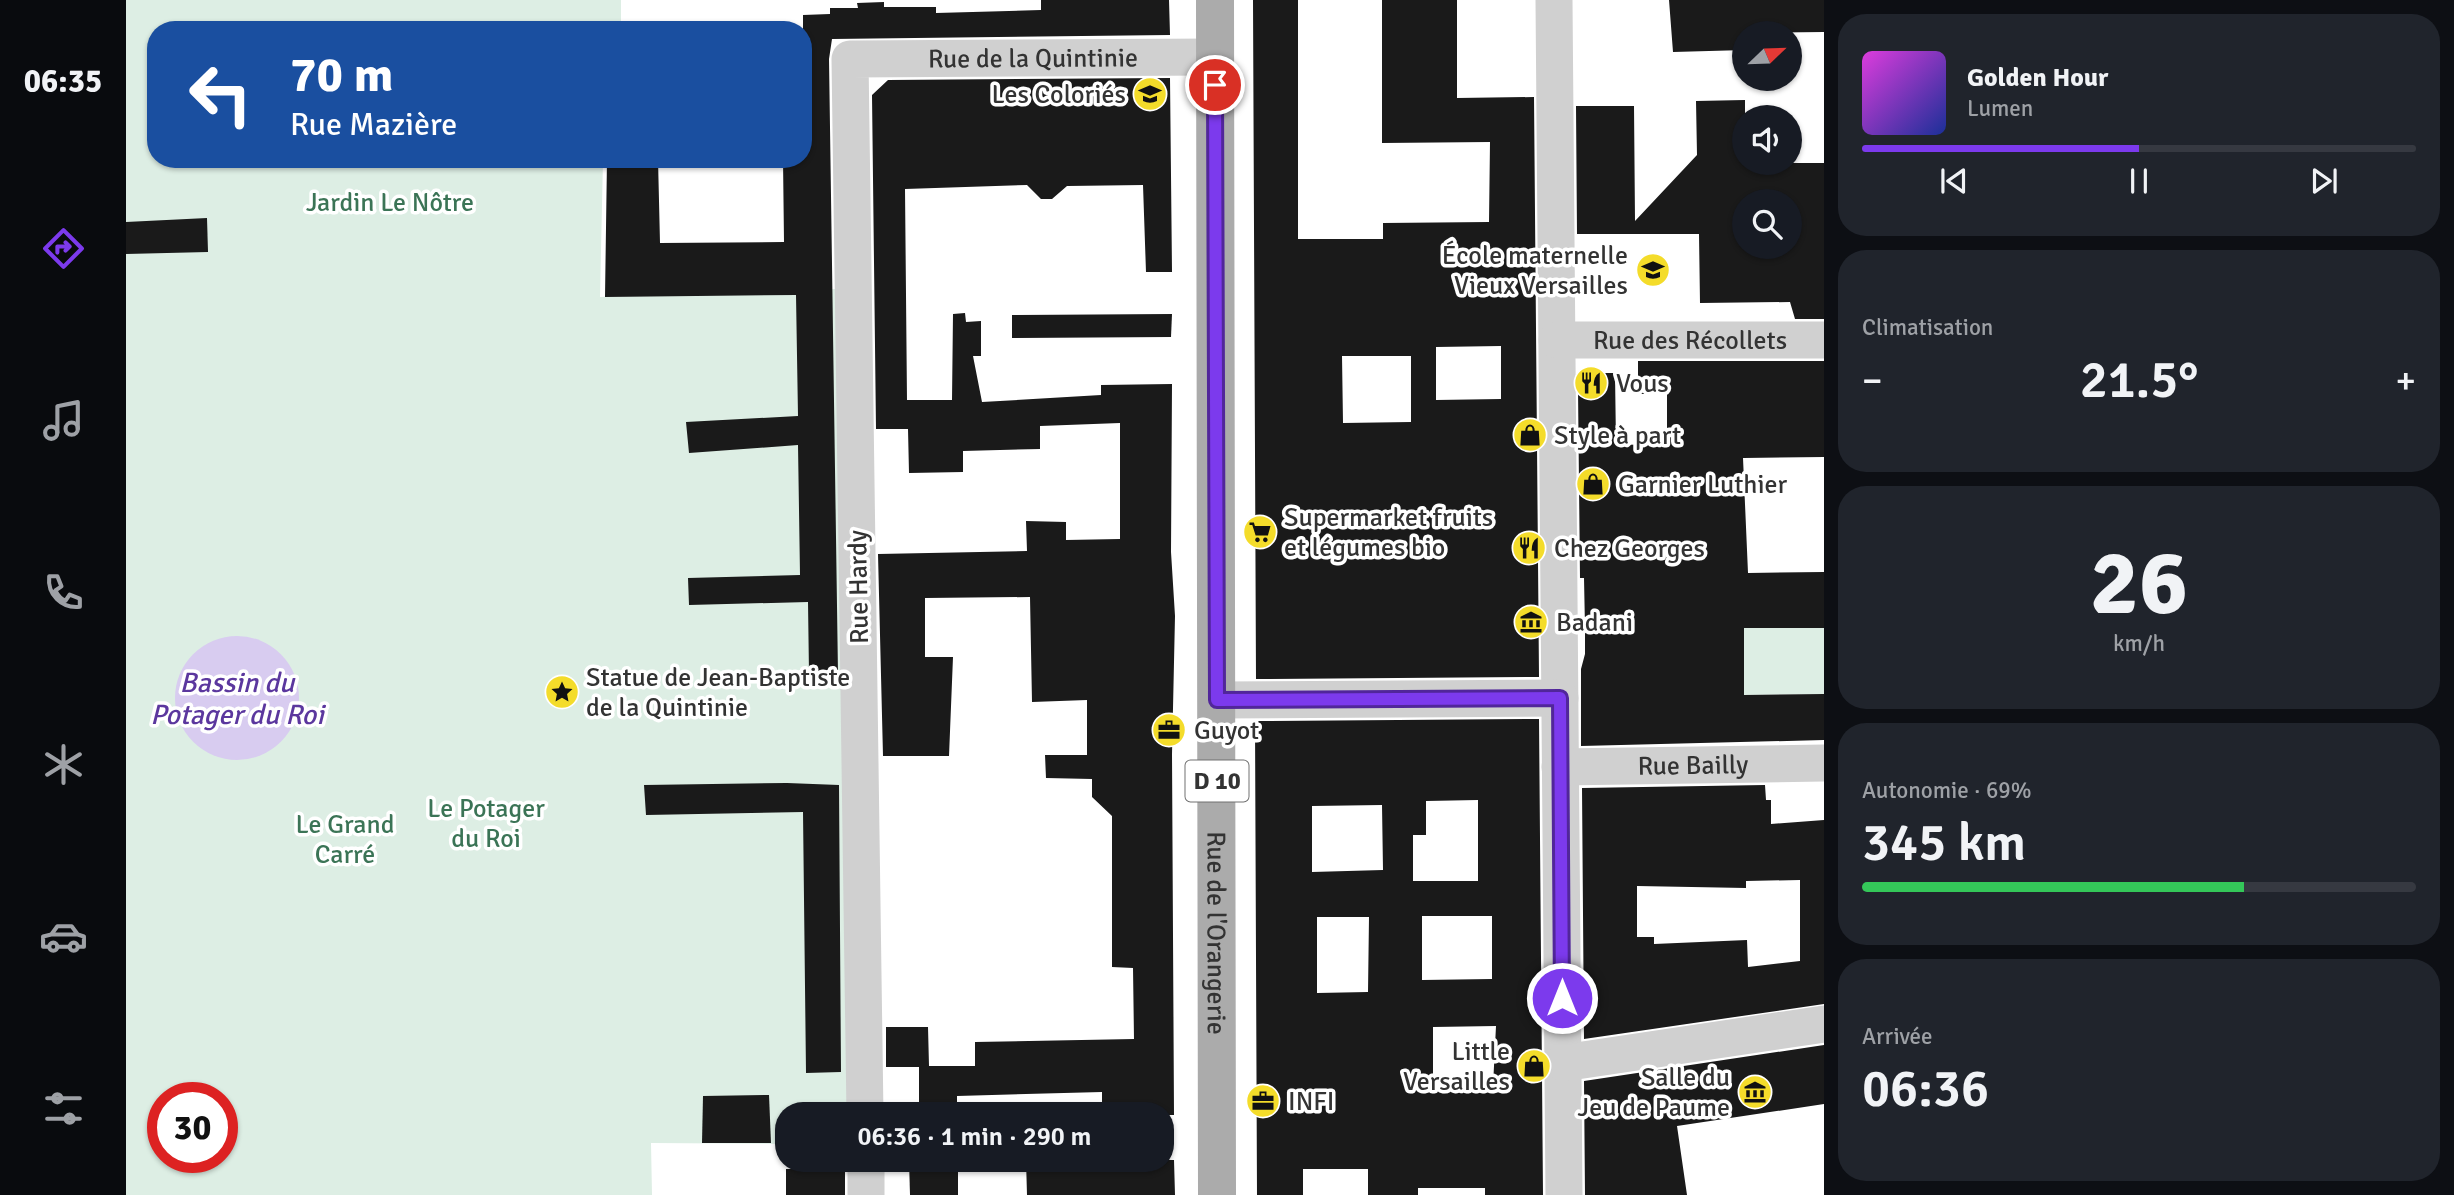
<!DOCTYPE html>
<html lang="fr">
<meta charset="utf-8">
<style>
:root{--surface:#171b24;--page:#20242c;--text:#f1f3f6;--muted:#9ea1a6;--line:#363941;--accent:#7c3aed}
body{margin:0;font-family:Signika,sans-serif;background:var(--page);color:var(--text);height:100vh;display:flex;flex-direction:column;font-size:26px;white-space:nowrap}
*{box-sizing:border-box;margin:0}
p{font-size:23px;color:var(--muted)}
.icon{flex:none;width:38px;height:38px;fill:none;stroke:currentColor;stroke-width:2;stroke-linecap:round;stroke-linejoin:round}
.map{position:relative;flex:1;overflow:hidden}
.drawer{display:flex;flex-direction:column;gap:14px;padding:14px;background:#0d0f14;width:630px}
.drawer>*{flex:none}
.hud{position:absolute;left:21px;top:21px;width:665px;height:147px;border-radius:28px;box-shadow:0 2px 5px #0004;background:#1a4fa0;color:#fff;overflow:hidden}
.needle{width:46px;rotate:67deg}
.buttons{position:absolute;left:1606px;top:21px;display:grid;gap:14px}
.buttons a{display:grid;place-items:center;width:70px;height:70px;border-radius:50%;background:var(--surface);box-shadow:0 2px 5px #0004;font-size:35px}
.speed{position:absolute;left:21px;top:1082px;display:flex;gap:14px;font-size:35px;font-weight:700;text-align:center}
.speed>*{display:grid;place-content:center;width:91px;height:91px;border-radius:50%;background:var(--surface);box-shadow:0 2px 5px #0004;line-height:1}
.speed .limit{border:10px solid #d22;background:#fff;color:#111}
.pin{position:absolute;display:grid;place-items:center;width:60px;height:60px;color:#fff;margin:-30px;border:4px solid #fff;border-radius:50%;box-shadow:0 2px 7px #0007}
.me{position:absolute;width:77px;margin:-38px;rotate:0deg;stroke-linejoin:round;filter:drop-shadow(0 0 5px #0008)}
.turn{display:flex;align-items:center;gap:24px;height:147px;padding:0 28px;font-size:32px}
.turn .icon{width:91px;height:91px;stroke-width:2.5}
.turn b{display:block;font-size:49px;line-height:60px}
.big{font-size:52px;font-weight:600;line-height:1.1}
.drawer .card{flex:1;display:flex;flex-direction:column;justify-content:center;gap:10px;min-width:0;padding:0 24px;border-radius:28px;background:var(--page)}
.drawer .dial{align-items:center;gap:0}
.dial b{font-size:91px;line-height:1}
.song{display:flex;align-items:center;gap:21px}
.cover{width:84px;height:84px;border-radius:10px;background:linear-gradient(135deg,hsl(300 70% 55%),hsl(230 70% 35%))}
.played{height:7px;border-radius:4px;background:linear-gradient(90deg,var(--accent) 50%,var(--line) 50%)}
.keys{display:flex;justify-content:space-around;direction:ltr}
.heat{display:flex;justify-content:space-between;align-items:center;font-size:38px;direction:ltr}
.charge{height:10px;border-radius:5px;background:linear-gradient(90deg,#34c759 69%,var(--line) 0)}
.trip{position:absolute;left:649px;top:1102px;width:399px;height:70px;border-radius:28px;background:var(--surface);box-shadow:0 2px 5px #0004;font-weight:600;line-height:70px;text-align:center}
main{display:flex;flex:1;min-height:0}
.tabs{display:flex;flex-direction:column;width:126px;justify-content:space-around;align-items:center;background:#090b0e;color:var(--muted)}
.tabs .icon{width:49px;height:49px}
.tabs .on{color:var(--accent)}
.tabs b{font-size:32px;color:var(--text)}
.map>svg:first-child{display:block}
</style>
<main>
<nav class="tabs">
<b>06:35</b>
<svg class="icon on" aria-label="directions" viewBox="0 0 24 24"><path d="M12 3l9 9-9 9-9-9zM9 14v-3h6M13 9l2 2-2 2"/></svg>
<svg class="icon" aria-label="music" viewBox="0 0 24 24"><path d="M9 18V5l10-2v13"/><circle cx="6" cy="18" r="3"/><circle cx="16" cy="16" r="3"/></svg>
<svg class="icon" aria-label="phone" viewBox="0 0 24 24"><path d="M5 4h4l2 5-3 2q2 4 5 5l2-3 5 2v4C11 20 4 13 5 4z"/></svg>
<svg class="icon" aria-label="climate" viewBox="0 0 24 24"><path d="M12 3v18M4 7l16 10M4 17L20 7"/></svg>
<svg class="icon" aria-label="car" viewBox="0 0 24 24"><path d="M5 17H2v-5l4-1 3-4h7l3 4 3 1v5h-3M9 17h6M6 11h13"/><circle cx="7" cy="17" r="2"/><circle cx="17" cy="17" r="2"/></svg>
<svg class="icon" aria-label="filters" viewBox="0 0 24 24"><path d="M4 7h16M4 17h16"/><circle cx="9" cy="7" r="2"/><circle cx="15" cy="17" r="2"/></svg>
</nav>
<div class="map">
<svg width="1698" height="1195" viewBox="0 0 1698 1195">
<rect width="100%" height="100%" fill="#fff"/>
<!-- green -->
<g fill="#ddeee4" fill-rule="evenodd">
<path d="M 0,0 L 495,0 L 495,30 L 30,30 L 30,159 L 477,159 L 474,297 L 710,289 L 728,1115 L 662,1115 L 661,1144 L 525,1143 L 526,1195 L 0,1195 ZM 37,1097 L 96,1097 L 96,1157 L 37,1157 Z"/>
<path d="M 1618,628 L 1698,628 L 1698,694 L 1618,695 Z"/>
</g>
<!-- water -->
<circle fill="#d8ccf0" cx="111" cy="698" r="62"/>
<!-- building -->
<g fill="#1a1a1a" fill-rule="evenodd">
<path d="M 915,0 L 1043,0 L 1044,35 L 706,39 L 703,59 L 712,674 L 683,674 L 682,602 L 563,605 L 562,578 L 674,575 L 672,445 L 563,453 L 560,422 L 672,416 L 670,295 L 479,297 L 481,159 L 532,159 L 534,243 L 658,242 L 657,159 L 677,159 L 677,15 L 704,14 L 704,8 L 732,8 L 731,3 L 758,2 L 758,7 L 810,7 L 810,13 L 915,10 Z"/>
<path d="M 1127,0 L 1172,0 L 1172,239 L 1257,239 L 1257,223 L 1363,222 L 1364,142 L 1256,143 L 1256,0 L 1331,0 L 1331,98 L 1408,97 L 1413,677 L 1130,679 ZM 1375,346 L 1375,399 L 1310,400 L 1310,347 ZM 1216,356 L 1285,356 L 1285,422 L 1217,423 Z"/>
<path d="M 1543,0 L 1698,0 L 1698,32 L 1621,33 L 1619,50 L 1547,52 Z"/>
<path d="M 1044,78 L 1046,272 L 1020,272 L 1017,185 L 941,186 L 926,199 L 915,199 L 901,185 L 779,189 L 781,400 L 826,400 L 827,314 L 839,313 L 840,322 L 855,321 L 855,356 L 847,356 L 856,402 L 975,395 L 975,385 L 1046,384 L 1045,552 L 1049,616 L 1046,754 L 1048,1115 L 976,1115 L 976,1092 L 831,1096 L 831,1115 L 793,1115 L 793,1067 L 760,1067 L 760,1027 L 802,1027 L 803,1066 L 849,1066 L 849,1042 L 1008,1039 L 1007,968 L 986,967 L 986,816 L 966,797 L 966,779 L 920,778 L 919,755 L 961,755 L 961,700 L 906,702 L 904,597 L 799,598 L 799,657 L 827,657 L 823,756 L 757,756 L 752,554 L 901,551 L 900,521 L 940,522 L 940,540 L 994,539 L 994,423 L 914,426 L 914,449 L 837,451 L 837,472 L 783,473 L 782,429 L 750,429 L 746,95 L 762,80 Z"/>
<path d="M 1619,100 L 1619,163 L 1698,163 L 1698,319 L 1669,319 L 1664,302 L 1574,303 L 1573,234 L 1451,234 L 1450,106 L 1508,106 L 1509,221 L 1571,155 L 1570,101 ZM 1619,201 L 1664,201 L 1664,247 L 1619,247 Z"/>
<path d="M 81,218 L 82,252 L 0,254 L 0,222 Z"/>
<path d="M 1046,314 L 1045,337 L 886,338 L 886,315 Z"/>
<path d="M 1512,361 L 1698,361 L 1698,457 L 1617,458 L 1622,573 L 1698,572 L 1698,628 L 1618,628 L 1618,695 L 1698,694 L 1698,740 L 1455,746 L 1455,669 L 1459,654 L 1459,628 L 1458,578 L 1454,578 L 1452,389 L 1469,373 L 1489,373 L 1490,445 L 1541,444 L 1541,394 L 1512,394 Z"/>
<path d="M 1413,719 L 1417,1195 L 1359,1195 L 1359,1188 L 1292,1188 L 1292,1195 L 1242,1195 L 1242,1169 L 1177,1169 L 1177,1195 L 1131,1195 L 1129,721 ZM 1352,800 L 1352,881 L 1287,881 L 1287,835 L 1300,835 L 1300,801 ZM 1256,805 L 1257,870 L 1186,872 L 1186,806 ZM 1296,916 L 1366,916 L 1366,979 L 1296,980 ZM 1191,917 L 1243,917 L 1242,992 L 1191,993 ZM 1370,1026 L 1367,1086 L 1307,1087 L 1307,1027 Z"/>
<path d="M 661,783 L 713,785 L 715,1072 L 680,1073 L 677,812 L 520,815 L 518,785 Z"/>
<path d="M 1639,785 L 1640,800 L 1645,800 L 1645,824 L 1698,820 L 1698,1004 L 1458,1039 L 1456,788 ZM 1674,880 L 1674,961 L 1622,967 L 1621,940 L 1528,944 L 1528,937 L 1511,937 L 1511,886 L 1620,888 L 1620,881 Z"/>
<path d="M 1698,1045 L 1698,1104 L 1551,1126 L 1561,1195 L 1459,1195 L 1458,1081 Z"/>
<path d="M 643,1095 L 645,1143 L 576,1143 L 577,1096 Z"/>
<path d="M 783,1160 L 832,1160 L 832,1195 L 784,1195 Z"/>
<path d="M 900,1160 L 960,1163 L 960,1167 L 1008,1167 L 1008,1160 L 1048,1160 L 1049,1195 L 901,1195 Z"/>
<path d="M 719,1168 L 719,1195 L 660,1195 L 660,1169 Z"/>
</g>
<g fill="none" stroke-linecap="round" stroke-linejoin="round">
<!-- minor -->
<g stroke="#d0d0d0" stroke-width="37">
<path d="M 1428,0 L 1438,1195"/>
<path id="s1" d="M 1431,340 L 1698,340"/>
<path d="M 1091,700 L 1434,698"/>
<path id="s2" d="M 1434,767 L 1698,763"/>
<path d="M 1437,1063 L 1698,1024"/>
<path id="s3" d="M 739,1115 L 724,59 L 1089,57"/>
<path d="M 740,1160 L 740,1195"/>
</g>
<!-- major -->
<path stroke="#ababab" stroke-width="38" id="s4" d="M 1089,0 L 1091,1195"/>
</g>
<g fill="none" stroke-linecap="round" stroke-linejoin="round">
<!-- route casing -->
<g stroke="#51269a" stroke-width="18">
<path id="route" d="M 1089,85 L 1091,700 L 1434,698 L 1436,998"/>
</g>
<!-- route -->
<use href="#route" stroke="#7c3aed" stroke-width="12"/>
</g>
<!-- icons -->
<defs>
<g id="school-disc" transform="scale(1.75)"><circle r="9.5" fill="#f4dc2a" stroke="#fff"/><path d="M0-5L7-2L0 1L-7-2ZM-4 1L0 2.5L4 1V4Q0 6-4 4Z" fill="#111"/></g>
<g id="restaurant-disc" transform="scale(1.75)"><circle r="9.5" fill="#f4dc2a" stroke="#fff"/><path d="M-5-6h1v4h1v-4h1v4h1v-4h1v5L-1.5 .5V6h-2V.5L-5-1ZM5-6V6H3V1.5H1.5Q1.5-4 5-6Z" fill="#111"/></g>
<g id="shop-disc" transform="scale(1.75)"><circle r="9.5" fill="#f4dc2a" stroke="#fff"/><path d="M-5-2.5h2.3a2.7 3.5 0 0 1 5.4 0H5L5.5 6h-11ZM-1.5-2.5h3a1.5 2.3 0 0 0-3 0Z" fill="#111"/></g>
<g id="supermarket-disc" transform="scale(1.75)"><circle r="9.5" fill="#f4dc2a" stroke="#fff"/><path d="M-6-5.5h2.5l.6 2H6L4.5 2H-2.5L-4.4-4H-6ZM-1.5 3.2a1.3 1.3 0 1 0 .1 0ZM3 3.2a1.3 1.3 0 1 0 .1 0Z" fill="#111"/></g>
<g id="museum-disc" transform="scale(1.75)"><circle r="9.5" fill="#f4dc2a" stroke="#fff"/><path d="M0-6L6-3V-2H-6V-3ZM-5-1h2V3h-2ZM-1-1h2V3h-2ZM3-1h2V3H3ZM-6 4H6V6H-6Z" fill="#111"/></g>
<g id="sight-disc" transform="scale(1.75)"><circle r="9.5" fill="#f4dc2a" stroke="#fff"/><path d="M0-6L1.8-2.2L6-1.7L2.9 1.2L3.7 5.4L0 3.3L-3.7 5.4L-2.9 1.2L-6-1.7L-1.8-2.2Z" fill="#111"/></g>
<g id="office-disc" transform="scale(1.75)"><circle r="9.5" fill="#f4dc2a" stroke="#fff"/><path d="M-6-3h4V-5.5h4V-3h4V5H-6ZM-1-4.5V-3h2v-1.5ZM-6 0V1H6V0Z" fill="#111"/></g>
</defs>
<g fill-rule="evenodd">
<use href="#school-disc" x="1024" y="94"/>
<use href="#school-disc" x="1527" y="270"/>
<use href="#restaurant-disc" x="1465" y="383"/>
<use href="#shop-disc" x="1404" y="435"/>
<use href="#shop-disc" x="1467" y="484"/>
<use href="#supermarket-disc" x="1134" y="532"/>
<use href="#restaurant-disc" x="1403" y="548"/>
<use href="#museum-disc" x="1405" y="622"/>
<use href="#sight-disc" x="436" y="692"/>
<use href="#office-disc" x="1043" y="730"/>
<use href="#shop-disc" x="1408" y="1066"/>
<use href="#museum-disc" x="1629" y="1092"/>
<use href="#office-disc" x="1137" y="1101"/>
</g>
<g text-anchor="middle" stroke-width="7" stroke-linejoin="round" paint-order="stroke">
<!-- shield labels -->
<rect fill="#fff" stroke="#707070" stroke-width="2" x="1059.5" y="760.5" width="63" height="41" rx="5"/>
<g font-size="24" font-weight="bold" fill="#333">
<text x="1091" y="789">D 10</text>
</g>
<!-- street labels -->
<g font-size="26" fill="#333" stroke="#fff">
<text dy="9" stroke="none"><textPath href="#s3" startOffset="1239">Rue de la Quintinie</textPath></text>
<text dy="9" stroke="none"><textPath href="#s1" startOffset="133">Rue des Récollets</textPath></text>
<text transform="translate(732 587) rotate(-91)" y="9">Rue Hardy</text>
<text dy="9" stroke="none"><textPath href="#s2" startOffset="133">Rue Bailly</textPath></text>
<text dy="9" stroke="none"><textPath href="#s4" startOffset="933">Rue de l'Orangerie</textPath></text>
</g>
<!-- poi labels -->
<g font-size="26" fill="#333" stroke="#fff" text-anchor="start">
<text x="1000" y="103" text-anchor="end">Les Coloriés</text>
<text x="1502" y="264" text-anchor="end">École maternelle<tspan x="1502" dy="30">Vieux Versailles</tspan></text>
<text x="1490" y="392">Vous</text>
<text x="1428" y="444">Style à part</text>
<text x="1492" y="493">Garnier Luthier</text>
<text x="1158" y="526">Supermarket fruits<tspan x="1158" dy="30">et légumes bio</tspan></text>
<text x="1428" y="557">Chez Georges</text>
<text x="1430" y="631">Badani</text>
<text x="460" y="686">Statue de Jean-Baptiste<tspan x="460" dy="30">de la Quintinie</tspan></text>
<text x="1068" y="739">Guyot</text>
<text x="1384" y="1060" text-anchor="end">Little<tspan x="1384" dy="30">Versailles</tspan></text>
<text x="1604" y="1086" text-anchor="end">Salle du<tspan x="1604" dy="30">Jeu de Paume</tspan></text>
<text x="1162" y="1110">INFI</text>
</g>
<!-- park labels -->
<g font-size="26" fill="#3b7456" stroke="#fff">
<text x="264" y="211">Jardin Le Nôtre</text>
<text x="360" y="817">Le Potager<tspan x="360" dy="30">du Roi</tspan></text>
<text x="219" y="833">Le Grand<tspan x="219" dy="30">Carré</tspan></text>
</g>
<!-- water labels -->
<g font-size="28" font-style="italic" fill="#5b379e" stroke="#fff">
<text x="111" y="692">Bassin du<tspan x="111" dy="32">Potager du Roi</tspan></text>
</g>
</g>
</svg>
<div class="buttons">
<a><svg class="needle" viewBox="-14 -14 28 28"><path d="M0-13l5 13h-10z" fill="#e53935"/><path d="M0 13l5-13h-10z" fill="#9ea1a6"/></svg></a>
<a><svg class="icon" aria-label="sound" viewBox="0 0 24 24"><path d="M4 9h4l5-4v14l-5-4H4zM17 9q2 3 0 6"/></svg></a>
<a><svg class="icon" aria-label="search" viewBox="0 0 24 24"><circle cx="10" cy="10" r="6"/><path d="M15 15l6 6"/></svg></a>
</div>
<div class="speed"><div class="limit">30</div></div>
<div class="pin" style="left:1089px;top:85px;background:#d93025"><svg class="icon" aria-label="arrive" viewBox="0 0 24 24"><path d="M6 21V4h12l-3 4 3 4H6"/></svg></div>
<svg class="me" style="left:1436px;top:998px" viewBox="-20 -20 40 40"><circle r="17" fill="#7c3aed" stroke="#fff" stroke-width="3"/><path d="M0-11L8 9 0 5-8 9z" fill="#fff"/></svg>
<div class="trip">06:36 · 1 min · 290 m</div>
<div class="hud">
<div class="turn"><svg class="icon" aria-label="left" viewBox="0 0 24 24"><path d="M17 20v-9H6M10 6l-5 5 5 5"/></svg><div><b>70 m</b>Rue Mazière</div></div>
</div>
</div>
<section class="drawer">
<div class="card">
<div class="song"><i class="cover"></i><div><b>Golden Hour</b><p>Lumen</p></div></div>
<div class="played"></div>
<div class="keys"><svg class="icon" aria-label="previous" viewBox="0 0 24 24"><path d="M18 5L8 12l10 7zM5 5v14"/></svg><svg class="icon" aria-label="pause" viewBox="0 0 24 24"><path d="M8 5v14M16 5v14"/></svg><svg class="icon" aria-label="next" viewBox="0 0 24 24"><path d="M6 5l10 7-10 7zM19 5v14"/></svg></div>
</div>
<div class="card"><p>Climatisation</p>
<div class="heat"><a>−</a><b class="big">21.5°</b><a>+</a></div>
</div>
<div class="card dial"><b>26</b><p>km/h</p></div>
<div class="card"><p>Autonomie · 69%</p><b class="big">345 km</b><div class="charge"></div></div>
<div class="card"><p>Arrivée</p><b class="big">06:36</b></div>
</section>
</main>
